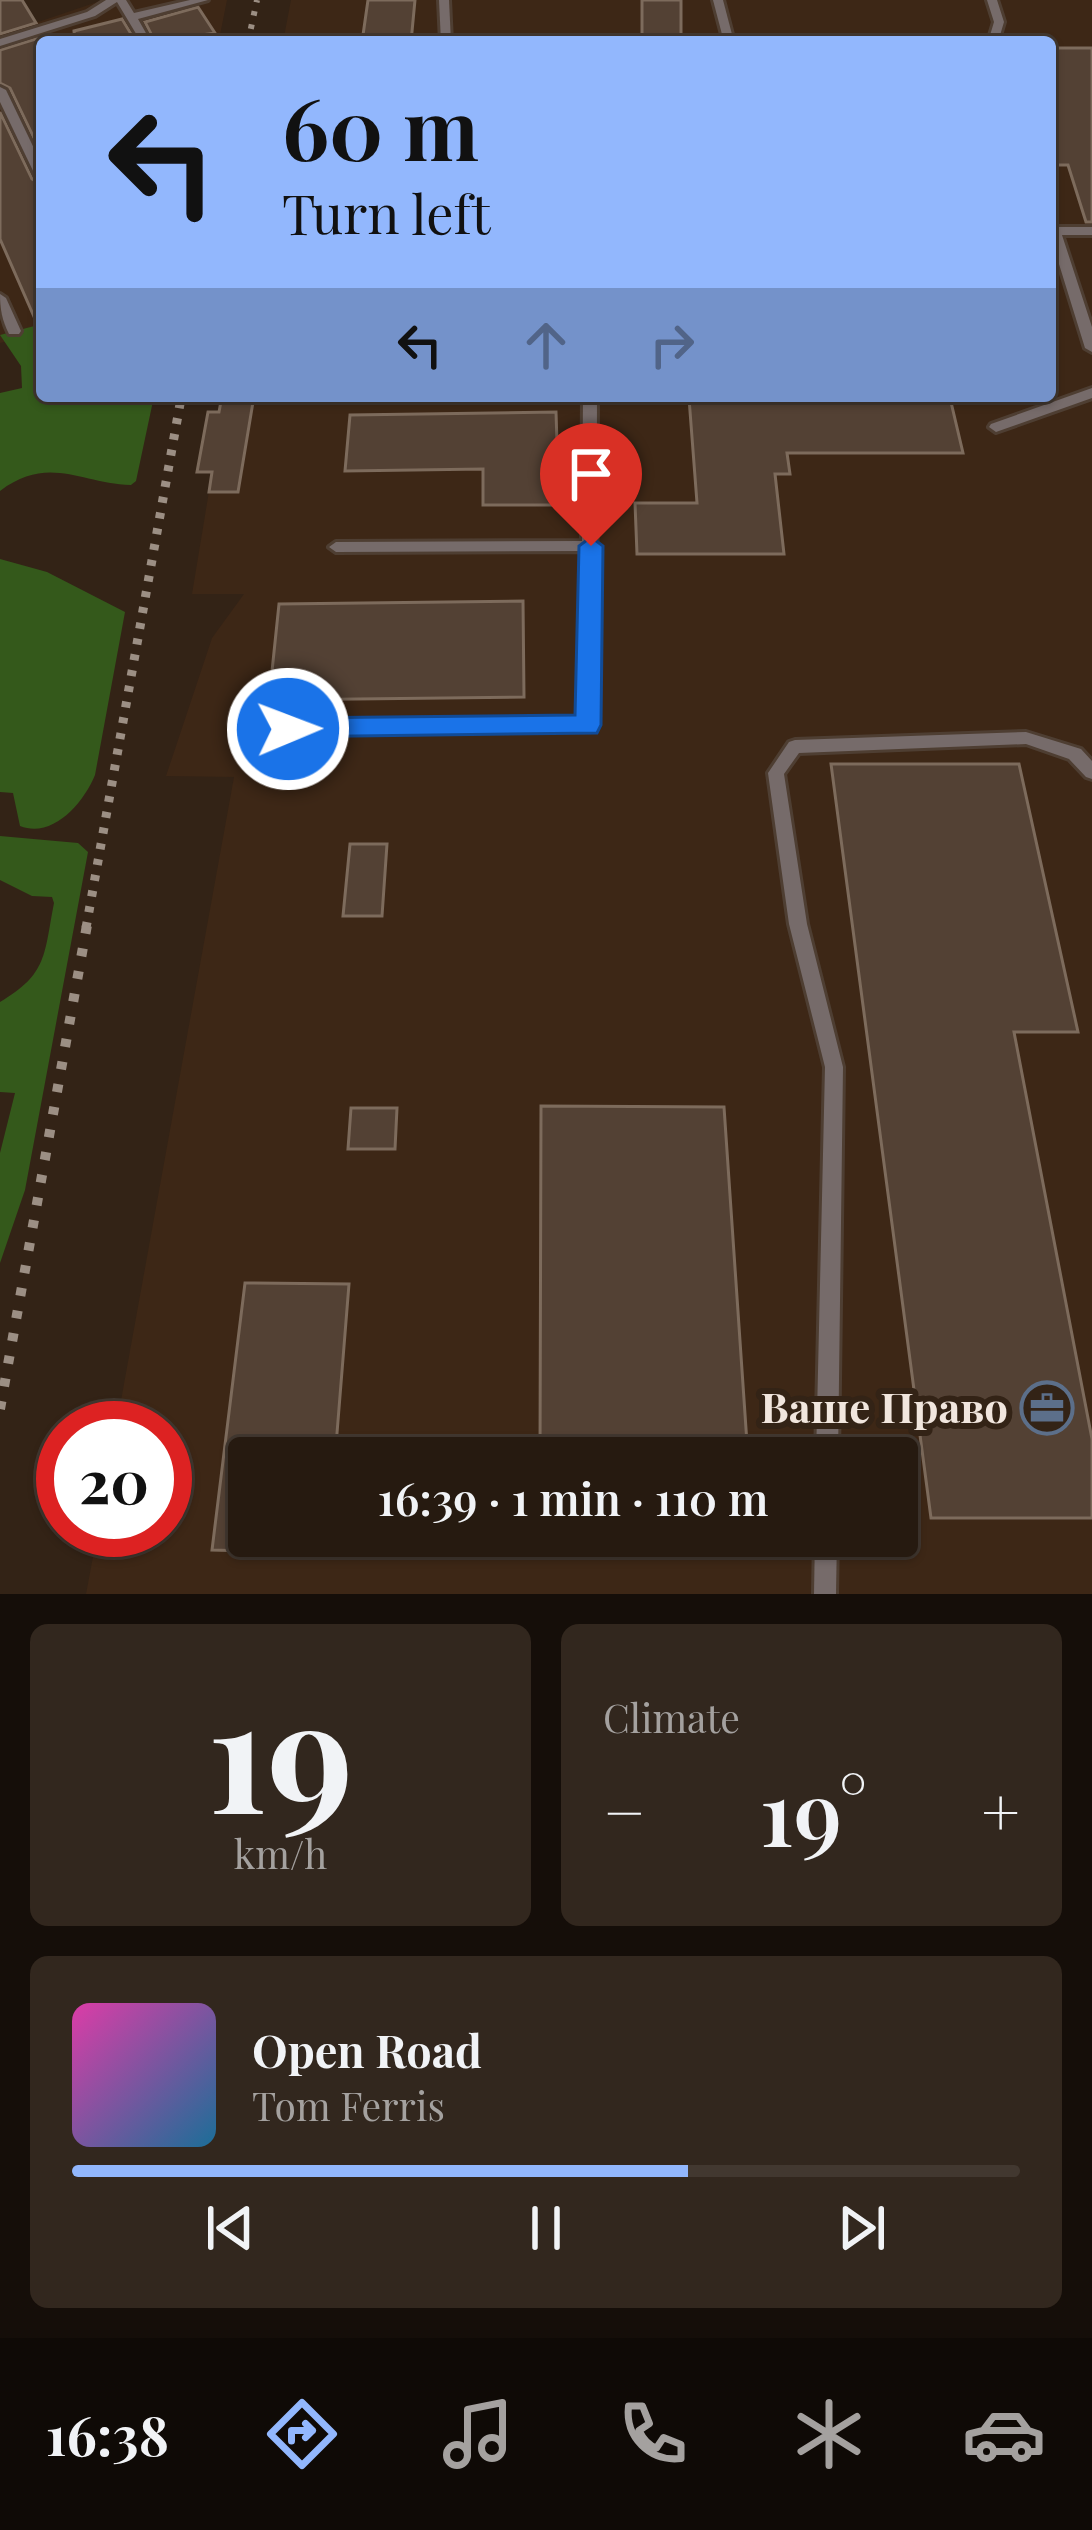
<!DOCTYPE html>
<meta charset="utf-8">
<style>
:root{--surface:#261a10;--page:#32271e;--text:#f1f3f6;--muted:#a4a19f;--line:#423830;--accent:#92b7fd}
body{margin:0;font-family:"Playfair Display",serif;background:var(--page);color:var(--text);height:100vh;display:flex;flex-direction:column;font-size:45px;white-space:nowrap}
*{box-sizing:border-box;margin:0}
p{font-size:39px;color:var(--muted)}
.icon{flex:none;width:66px;height:66px;fill:none;stroke:currentColor;stroke-width:2;stroke-linecap:round;stroke-linejoin:round}
.map{position:relative;height:1594px;overflow:hidden}
.details{display:flex;flex-direction:column;gap:30px;padding:30px;background:#150e09;flex:1}
.details>*{flex:none}
.top-card{position:absolute;left:36px;top:36px;width:1020px;height:366px;border-radius:12px;box-shadow:0 3px 9px #0004,0 0 0 3px var(--line);background:#92b7fd;color:#111;overflow:hidden}
.speed{position:absolute;left:36px;top:1401px;display:flex;gap:24px;font-size:60px;font-weight:700;text-align:center}
.speed>*{display:grid;place-content:center;width:156px;height:156px;border-radius:50%;background:var(--surface);box-shadow:0 3px 9px #0004,0 0 0 3px var(--line);line-height:1}
.speed .limit{border:18px solid #d22;background:#fff;color:#111}
.pin{position:absolute;display:grid;place-items:center;width:102px;height:102px;color:#fff;margin:-123px -51px;border-radius:50% 50% 50% 0;rotate:-45deg;box-shadow:0 0 12px #0007}
.pin .icon{rotate:45deg}
.me{position:absolute;width:132px;margin:-66px;rotate:89deg;stroke-linejoin:round;filter:drop-shadow(0 0 9px #0008)}
.turn{display:flex;align-items:center;gap:42px;height:252px;padding:0 48px;font-size:54px}
.turn .icon{width:156px;height:156px;stroke-width:2.5}
.turn b{display:block;font-size:84px;line-height:102px}
.lanes{display:flex;align-items:center;height:114px;padding:0 48px;background:#0003;justify-content:center;gap:60px;direction:ltr}
.lanes .off{opacity:.35}
.big{font-size:90px;font-weight:600;line-height:1.1}
.details .widget{flex:1;display:flex;flex-direction:column;justify-content:center;gap:18px;min-width:0;padding:0 42px;border-radius:18px;background:var(--page)}
.details .dial{align-items:center;gap:0}
.dial b{font-size:156px;line-height:1}
.song{display:flex;align-items:center;gap:36px}
.cover{width:144px;height:144px;border-radius:18px;background:linear-gradient(135deg,hsl(320 70% 55%),hsl(200 70% 35%))}
.played{height:12px;border-radius:6px;background:linear-gradient(90deg,var(--accent) 65%,var(--line) 65%)}
.keys{display:flex;justify-content:space-around;direction:ltr}
.heat{display:flex;justify-content:space-between;align-items:center;font-size:66px;direction:ltr}
.details .tiles{flex:1;display:grid;gap:30px;grid-template-columns:1fr 1fr}
.widget:last-child{grid-column:span 2}
.trip{position:absolute;left:228px;top:1437px;width:690px;height:120px;border-radius:12px;background:var(--surface);box-shadow:0 3px 9px #0004,0 0 0 3px var(--line);font-weight:600;line-height:120px;text-align:center}
.tab-bar{display:flex;height:192px;justify-content:space-around;align-items:center;background:#0f0a06;color:var(--muted)}
.tab-bar .icon{width:84px;height:84px}
.tab-bar .on{color:var(--accent)}
.tab-bar b{font-size:54px;color:var(--text)}
.map>svg:first-child{display:block}
</style>
<div class="map">
<svg width="1092" height="1594" viewBox="0 0 1092 1594">
<rect width="100%" height="100%" fill="#332316"/>
<!-- built -->
<g fill="#3d2716" fill-rule="evenodd">
<path d="M 103,0 L 227,0 L 219,40 L 42,42 L 42,331 L 0,343 L 0,35 Z"/>
<path d="M 291,0 L 1092,0 L 1092,1594 L 86,1594 L 98,1530 L 165,1530 L 165,1428 L 116,1428 L 234,777 L 166,776 L 212,638 L 244,594 L 192,594 L 212,473 L 197,472 L 208,412 L 219,411 L 222,396 L 1050,396 L 1050,42 L 283,42 ZM 249,1458 L 897,1458 L 897,1536 L 249,1536 Z"/>
</g>
<!-- green -->
<g fill="#34591b">
<path d="M 42,324 L 42,396 L 124,396 L 153,401 L 136,481 L 131,485 C 81,484 49,454 0,491 L 0,393 L 22,388 L 21,366 L 0,335 Z"/>
<path d="M 0,559 L 47,572 L 125,612 L 95,775 C 83,804 52,839 20,826 L 13,793 L 0,792 Z"/>
<path d="M 0,836 L 78,843 L 88,852 L 25,1190 L 0,1263 L 0,1153 L 15,1093 L 0,1092 L 0,1002 C 48,974 44,954 54,903 L 52,897 L 32,896 L 0,880 Z"/>
</g>
<!-- building -->
<g fill="#534134" stroke="#7d6b5c" stroke-width="3">
<path d="M 0,0 L 22,0 L 36,23 L 0,34 Z"/>
<path d="M 368,0 L 415,0 L 411,42 L 362,42 Z"/>
<rect x="642" y="0" width="39" height="42"/>
<path d="M 198,7 L 215,33 L 155,42 L 145,22 Z"/>
<path d="M 122,19 L 136,42 L 75,42 L 74,31 Z"/>
<path d="M 42,37 L 42,155 L 10,88 L 0,83 L 0,50 Z"/>
<path d="M 1050,48 L 1092,48 L 1092,222 L 1086,222 L 1068,165 L 1050,165 Z"/>
<path d="M 0,112 L 32,179 L 42,185 L 42,335 L 0,239 Z"/>
<path d="M 222,396 L 254,396 L 238,492 L 209,492 L 212,472 L 197,472 L 208,412 L 219,412 Z"/>
<path d="M 689,398 L 950,398 L 963,453 L 787,453 L 790,474 L 775,474 L 784,554 L 637,554 L 635,503 L 697,503 Z"/>
<path d="M 556,412 L 559,505 L 483,505 L 483,469 L 345,471 L 350,415 Z"/>
<path d="M 523,601 L 524,697 L 269,700 L 279,604 Z"/>
<path d="M 831,764 L 1019,764 L 1078,1032 L 1014,1032 L 1092,1439 L 1092,1518 L 931,1518 Z"/>
<path d="M 350,844 L 387,844 L 382,916 L 343,916 Z"/>
<path d="M 541,1106 L 724,1107 L 748,1458 L 540,1458 Z"/>
<path d="M 351,1108 L 397,1108 L 395,1149 L 348,1149 Z"/>
<path d="M 245,1283 L 349,1284 L 335,1458 L 249,1458 L 249,1551 L 212,1550 Z"/>
</g>
<g fill="none" stroke-linecap="round" stroke-linejoin="round">
<!-- service casing -->
<g stroke="#4e3e32" stroke-width="6">
<g id="service">
<path d="M 106,0 L 126,0 L 134,13 L 190,0 L 208,0 L 138,19 L 151,42 L 141,42 L 117,2 L 95,16 L 0,46 L 0,39 L 87,12 Z"/>
<path d="M 439,0 L 449,0 L 451,42 L 441,42 Z"/>
<path d="M 713,0 L 723,0 L 734,42 L 724,42 Z"/>
<path d="M 987,0 L 997,0 L 1004,22 L 998,42 L 988,42 L 994,22 Z"/>
<path d="M 0,87 L 6,90 L 42,165 L 42,181 L 36,177 L 0,102 Z"/>
<path d="M 1050,227 L 1092,227 L 1092,235 L 1062,235 L 1092,327 L 1092,352 L 1085,348 L 1050,235 Z"/>
<path d="M 0,294 L 6,298 L 21,331 L 19,334 L 9,334 C 2,320 0,309 0,294 Z"/>
<path d="M 1092,388 L 1092,398 L 996,432 L 989,427 L 991,424 Z"/>
<path d="M 583,396 L 597,396 L 596,725 L 594,730 L 282,734 L 280,729 L 282,724 L 288,723 L 580,719 L 582,551 L 336,552 L 329,547 L 336,542 L 582,541 Z"/>
<path d="M 1026,732 L 1081,749 L 1092,761 L 1092,779 L 1086,777 L 1069,759 L 1026,744 L 799,753 L 784,774 L 807,924 L 843,1067 L 838,1458 L 816,1458 L 825,1067 L 789,924 L 768,773 L 789,742 L 795,740 Z"/>
<path d="M 815,1536 L 837,1536 L 836,1594 L 814,1594 Z"/>
</g>
</g>
<!-- service -->
<use href="#service" fill="#766b6a" fill-rule="evenodd"/>
<!-- rail-far2 -->
<g stroke="#9c8f84" stroke-width="6" stroke-dasharray="4.5 9" stroke-linecap="butt">
<path d="M 248,42 L 257,0"/>
<path d="M 179,407 L 181,396"/>
</g>
<!-- rail-far1 -->
<path stroke="#9c8f84" stroke-width="9" stroke-dasharray="6 10" stroke-linecap="butt" d="M 86,928 L 180,404"/>
<!-- rail -->
<path stroke="#9c8f84" stroke-width="10" stroke-dasharray="8 15" stroke-linecap="butt" d="M 0,1409 L 87,925"/>
</g>
<!-- route -->
<path fill="#1a73e8" stroke="#114b97" stroke-width="3" d="M 591,537 L 603,546 L 601,725 L 597,733 L 278,737 L 274,729 L 288,718 L 575,715 L 579,546 Z"/>
<!-- icons -->
<defs>
<g id="office-ring" transform="scale(2.7)"><circle r="9.5" fill="#332316" stroke="#5c6f8a" stroke-width="1.5"/><path d="M-6-3h4V-5.5h4V-3h4V5H-6ZM-1-4.5V-3h2v-1.5ZM-6 0V1H6V0Z" fill="#5c6f8a"/></g>
</defs>
<g fill-rule="evenodd">
<use href="#office-ring" x="1047" y="1408"/>
</g>
<g text-anchor="middle" stroke-width="12" stroke-linejoin="round" paint-order="stroke">
<!-- near-poi labels -->
<g font-size="42" font-weight="bold" fill="#f1e6de" stroke="#332316" text-anchor="end">
<text x="1008" y="1423">Ваше Право</text>
</g>
</g>
</svg>
<div class="speed"><div class="limit">20</div></div>
<div class="pin" style="left:591px;top:546px;background:#d93025"><svg class="icon" aria-label="arrive" viewBox="0 0 24 24"><path d="M6 21V4h12l-3 4 3 4H6"/></svg></div>
<svg class="me" style="left:288px;top:729px" viewBox="-20 -20 40 40"><circle r="17" fill="#1a73e8" stroke="#fff" stroke-width="3"/><path d="M0-11L8 9 0 5-8 9z" fill="#fff"/></svg>
<div class="trip">16:39 · 1 min · 110 m</div>
<div class="top-card">
<div class="turn"><svg class="icon" aria-label="left" viewBox="0 0 24 24"><path d="M17 20v-9H6M10 6l-5 5 5 5"/></svg><div><b>60 m</b>Turn left</div></div>
<div class="lanes"><svg class="icon" aria-label="left" viewBox="0 0 24 24"><path d="M17 20v-9H6M10 6l-5 5 5 5"/></svg><svg class="icon off" aria-label="ahead" viewBox="0 0 24 24"><path d="M12 20V5M6 11l6-6 6 6"/></svg><svg class="icon off" aria-label="right" viewBox="0 0 24 24"><path d="M7 20v-9h11M14 6l5 5-5 5"/></svg></div>
</div>
</div>
<section class="details">
<div class="tiles">
<div class="widget dial"><b>19</b><p>km/h</p></div>
<div class="widget"><p>Climate</p>
<div class="heat"><a>−</a><b class="big">19°</b><a>+</a></div>
</div>
<div class="widget">
<div class="song"><i class="cover"></i><div><b>Open Road</b><p>Tom Ferris</p></div></div>
<div class="played"></div>
<div class="keys"><svg class="icon" aria-label="previous" viewBox="0 0 24 24"><path d="M18 5L8 12l10 7zM5 5v14"/></svg><svg class="icon" aria-label="pause" viewBox="0 0 24 24"><path d="M8 5v14M16 5v14"/></svg><svg class="icon" aria-label="next" viewBox="0 0 24 24"><path d="M6 5l10 7-10 7zM19 5v14"/></svg></div>
</div>
</div>
</section>
<nav class="tab-bar">
<b>16:38</b>
<svg class="icon on" aria-label="directions" viewBox="0 0 24 24"><path d="M12 3l9 9-9 9-9-9zM9 14v-3h6M13 9l2 2-2 2"/></svg>
<svg class="icon" aria-label="music" viewBox="0 0 24 24"><path d="M9 18V5l10-2v13"/><circle cx="6" cy="18" r="3"/><circle cx="16" cy="16" r="3"/></svg>
<svg class="icon" aria-label="phone" viewBox="0 0 24 24"><path d="M5 4h4l2 5-3 2q2 4 5 5l2-3 5 2v4C11 20 4 13 5 4z"/></svg>
<svg class="icon" aria-label="climate" viewBox="0 0 24 24"><path d="M12 3v18M4 7l16 10M4 17L20 7"/></svg>
<svg class="icon" aria-label="car" viewBox="0 0 24 24"><path d="M5 17H2v-5l4-1 3-4h7l3 4 3 1v5h-3M9 17h6M6 11h13"/><circle cx="7" cy="17" r="2"/><circle cx="17" cy="17" r="2"/></svg>
</nav>
